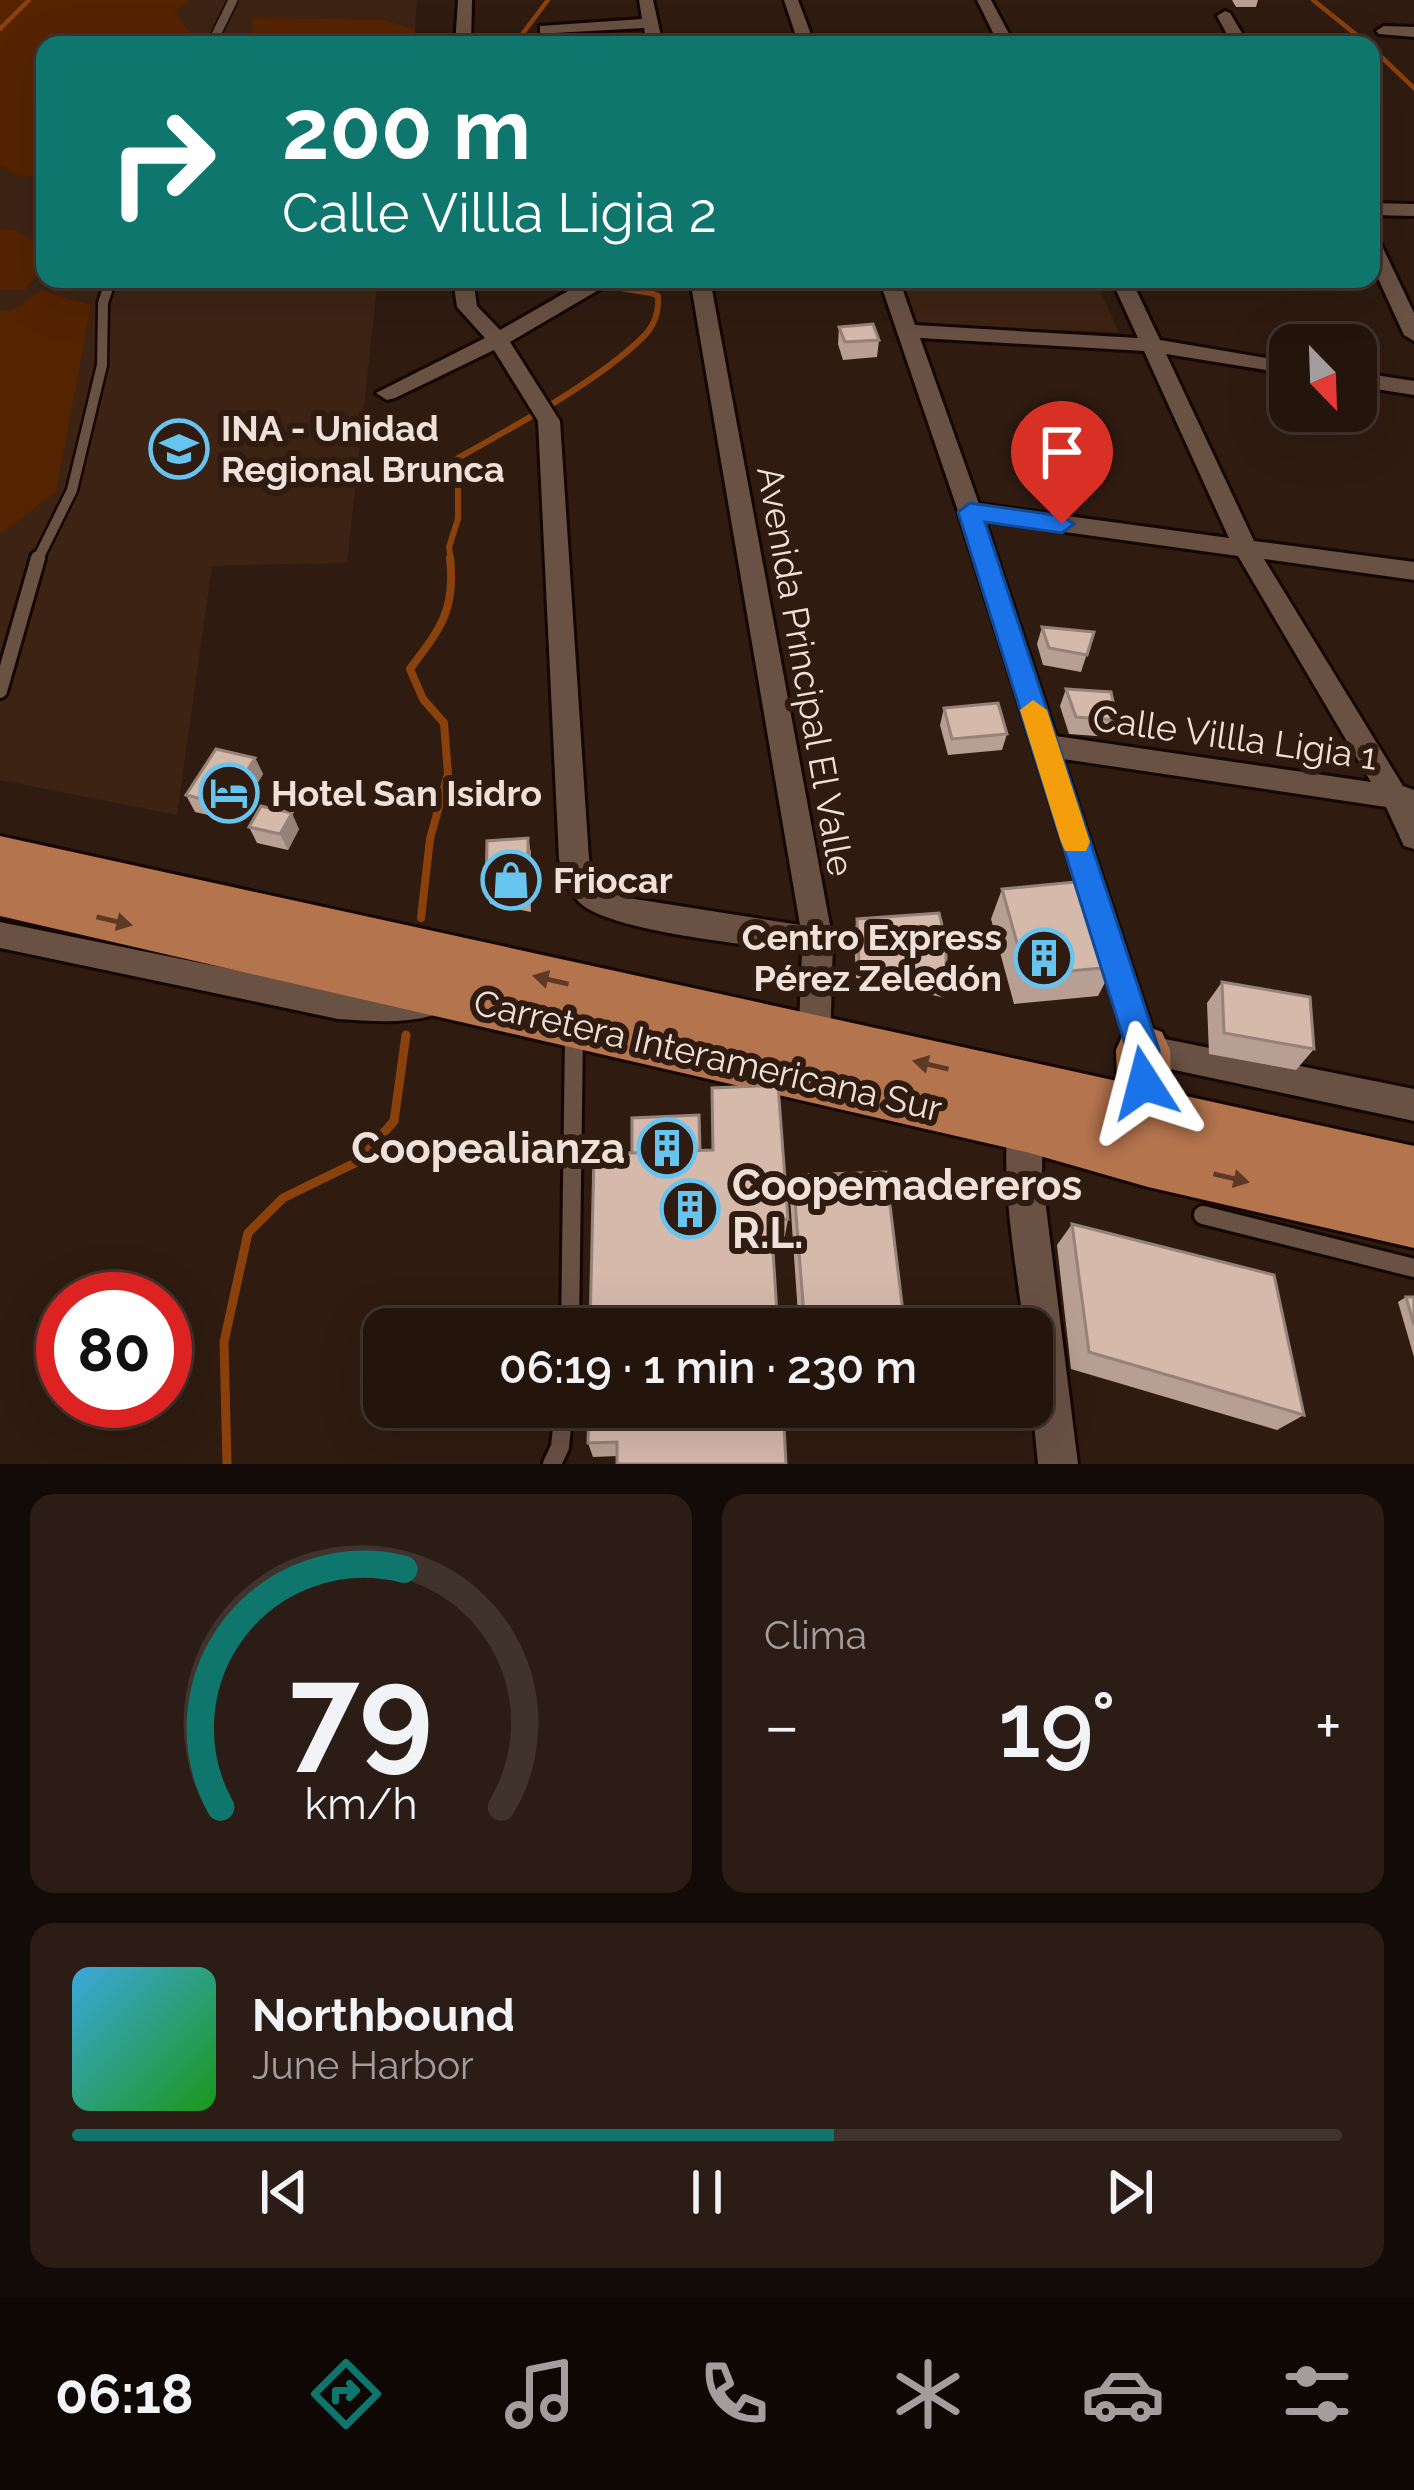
<!DOCTYPE html>
<html lang="es">
<meta charset="utf-8">
<style>
:root{--surface:#23140c;--page:#2b1d15;--text:#f1f3f6;--muted:#a39e9d;--line:#40332d;--accent:#0f766e}
body{margin:0;font-family:Raleway,sans-serif;background:var(--page);color:var(--text);height:100vh;display:flex;flex-direction:column;font-size:45px;white-space:nowrap}
*{box-sizing:border-box;margin:0}
p{font-size:39px;color:var(--muted)}
.icon{flex:none;width:66px;height:66px;fill:none;stroke:currentColor;stroke-width:2;stroke-linecap:round;stroke-linejoin:round}
.map{position:relative;height:1464px;overflow:hidden}
.details{display:flex;flex-direction:column;gap:30px;padding:30px;background:#130b07;flex:1}
.details>*{flex:none}
.banner{position:absolute;left:36px;top:36px;width:1344px;height:252px;border-radius:24px;box-shadow:0 12px 48px #0002,0 0 0 3px var(--line);background:#0f766e;color:#fff;overflow:hidden}
.needle{width:78px;rotate:157deg}
.fabs{position:absolute;left:1269px;top:324px;display:grid;gap:24px}
.fabs a{display:grid;place-items:center;width:108px;height:108px;border-radius:24px;background:var(--surface);box-shadow:0 12px 48px #0002,0 0 0 3px var(--line);font-size:60px}
.speed{position:absolute;left:36px;top:1272px;display:flex;gap:24px;font-size:60px;font-weight:700;text-align:center}
.speed>*{display:grid;place-content:center;width:156px;height:156px;border-radius:50%;background:var(--surface);box-shadow:0 12px 48px #0002,0 0 0 3px var(--line);line-height:1}
.speed .limit{border:18px solid #d22;background:#fff;color:#111}
.pin{position:absolute;display:grid;place-items:center;width:102px;height:102px;color:#fff;margin:-123px -51px;border-radius:50% 50% 50% 0;rotate:-45deg;box-shadow:0 0 12px #0007}
.pin .icon{rotate:45deg}
.me{position:absolute;width:132px;margin:-66px;rotate:351deg;stroke-linejoin:round;filter:drop-shadow(0 0 9px #0008)}
.turn{display:flex;align-items:center;gap:42px;height:252px;padding:0 48px;font-size:54px}
.turn .icon{width:156px;height:156px;stroke-width:2.5}
.turn b{display:block;font-size:84px;line-height:102px}
.big{font-size:90px;font-weight:600;line-height:1.1}
.details .tile{flex:1;display:flex;flex-direction:column;justify-content:center;gap:18px;min-width:0;padding:0 42px;border-radius:24px;background:var(--page)}
.details .dial{align-items:center;gap:0}
.dial svg{height:312px;overflow:visible;fill:none;stroke:var(--line);stroke-width:7;stroke-linecap:round;text-anchor:middle}
.dial text{fill:var(--text);stroke:none}
.song{display:flex;align-items:center;gap:36px}
.cover{width:144px;height:144px;border-radius:18px;background:linear-gradient(135deg,hsl(200 70% 55%),hsl(120 70% 35%))}
.played{height:12px;border-radius:6px;background:linear-gradient(90deg,var(--accent) 60%,var(--line) 60%)}
.keys{display:flex;justify-content:space-around;direction:ltr}
.heat{display:flex;justify-content:space-between;align-items:center;font-size:66px;direction:ltr}
.details .tiles{flex:1;display:grid;gap:30px;grid-template-columns:1fr 1fr}
.tile:last-child{grid-column:span 2}
.trip{position:absolute;left:363px;top:1308px;width:690px;height:120px;border-radius:24px;background:var(--surface);box-shadow:0 12px 48px #0002,0 0 0 3px var(--line);font-weight:600;line-height:120px;text-align:center}
.menu{display:flex;height:192px;justify-content:space-around;align-items:center;background:#0e0805;color:var(--muted)}
.menu .icon{width:84px;height:84px}
.menu .on{color:var(--accent)}
.menu b{font-size:54px;color:var(--text)}
.map>svg:first-child{display:block}
</style>
<div class="map">
<svg width="1414" height="1464" viewBox="0 0 1414 1464">
<rect width="100%" height="100%" fill="#2f1b10"/>
<!-- built -->
<g fill="#3d2314">
<path d="M 0,0 L 417,0 L 414,45 L 45,45 L 45,279 L 378,279 L 347,563 L 212,566 L 177,815 L 0,780 Z"/>
<path d="M 901,279 L 1095,279 L 1119,332 L 919,326 Z"/>
</g>
<!-- green -->
<g fill="#562300">
<path d="M 0,0 L 190,0 L 174,11 L 200,45 L 45,45 L 45,174 L 22,177 L 0,165 Z"/>
<path d="M 253,18 L 385,20 L 415,30 L 414,45 L 250,45 Z"/>
<path d="M 0,229 L 15,230 L 45,248 L 45,266 L 24,290 L 0,290 Z"/>
<path d="M 41,290 L 91,305 L 56,492 L 0,534 L 0,311 L 13,310 Z"/>
</g>
<g fill="none" stroke-linecap="round" stroke-linejoin="round">
<!-- stream-far3 -->
<g stroke="#8a410c" stroke-width="4.5">
<path d="M 1313,0 L 1369,45"/>
<path d="M 0,29 L 29,0"/>
<path d="M 514,45 L 548,0"/>
<path d="M 1371,47 L 1414,88"/>
</g>
<!-- stream-far2 -->
<path stroke="#8a410c" stroke-width="6" d="M 451,561 L 449,547 L 458,519 L 458,458 C 513,427 597,382 642,338 C 654,327 659,312 658,296 L 651,293 L 596,284"/>
<!-- stream-far1 -->
<path stroke="#8a410c" stroke-width="8" d="M 421,918 L 430,839 L 448,774 L 444,723 L 423,699 L 410,669 C 440,629 456,610 450,558"/>
<!-- stream -->
<path stroke="#8a410c" stroke-width="9" d="M 227,1464 L 224,1342 L 248,1233 L 283,1198 L 359,1161 L 394,1121 L 406,1035"/>
<!-- service-far3 casing -->
<g stroke="#160600" stroke-width="12">
<path id="service-far3" d="M 211,45 L 233,0"/>
</g>
<!-- service-far2 casing -->
<g stroke="#160600" stroke-width="15">
<path id="service-far2" d="M 37,561 L 72,490 L 102,365 L 103,303 L 111,279"/>
</g>
<!-- service-far1 casing -->
<g stroke="#160600" stroke-width="20">
<path id="service-far1" d="M 0,691 L 38,558"/>
</g>
<!-- service casing -->
<g stroke="#160600" stroke-width="24">
<g id="service">
<path d="M 1203,1215 L 1414,1268"/>
<path d="M 570,1329 L 574,1035"/>
<path d="M 552,1464 L 560,1447 L 564,1407"/>
</g>
</g>
<!-- minor casing -->
<g stroke="#160600" stroke-width="6">
<g id="minor">
<path d="M 458,0 L 472,0 L 471,45 L 455,45 Z"/>
<path d="M 639,0 L 653,0 L 663,45 L 647,45 L 644,28 L 554,33 L 556,45 L 540,45 L 540,26 L 642,19 Z"/>
<path d="M 784,0 L 798,0 L 815,45 L 799,45 Z"/>
<path d="M 977,0 L 991,0 L 1015,45 L 999,45 Z"/>
<path d="M 1225,11 L 1230,13 L 1249,45 L 1233,45 L 1217,16 Z"/>
<path d="M 1384,26 L 1414,27 L 1414,37 L 1379,34 L 1376,31 Z"/>
<path d="M 1371,203 L 1414,204 L 1414,216 L 1371,215 Z"/>
<path d="M 1371,236 L 1380,242 L 1414,313 L 1414,341 L 1404,335 L 1371,263 Z"/>
<path d="M 453,279 L 473,279 L 477,306 L 500,330 L 589,279 L 626,279 L 602,288 L 510,342 L 560,421 L 589,859 L 599,884 L 622,897 L 800,925 L 690,279 L 710,279 L 833,941 L 830,1049 L 825,1060 L 814,1064 L 803,1060 L 798,1049 L 802,952 C 756,945 608,932 579,902 C 568,891 563,874 559,859 L 538,421 L 494,350 L 395,398 L 387,400 L 376,393 L 485,338 L 457,307 Z"/>
<path d="M 879,279 L 899,279 L 915,325 L 1138,338 L 1111,279 L 1131,279 L 1160,340 L 1290,362 L 1290,374 L 1166,354 L 1254,541 L 1414,562 L 1414,580 L 1264,559 L 1403,786 L 1414,790 L 1414,849 L 1404,846 L 1386,807 L 1063,759 L 1155,1037 L 1414,1089 L 1414,1121 L 1132,1061 L 958,511 ZM 920,338 L 1144,351 L 1229,538 L 979,504 ZM 985,521 L 1238,556 L 1371,782 L 1056,736 Z"/>
<path d="M 1356,372 L 1414,381 L 1414,395 L 1356,386 Z"/>
<path d="M 0,922 L 338,991 L 393,993 L 432,988 L 443,992 L 448,1002 L 443,1012 C 409,1025 374,1021 338,1019 L 0,948 Z"/>
<path d="M 1026,1099 L 1038,1104 L 1043,1115 L 1042,1175 L 1078,1464 L 1038,1464 L 1032,1403 L 1032,1329 L 1024,1329 C 1018,1275 994,1151 1014,1104 Z"/>
</g>
</g>
<!-- trunk casing -->
<g stroke="#160600" stroke-width="6">
<path id="trunk" d="M 0,836 L 1117,1081 L 1116,1050 L 1124,1032 L 1143,1025 L 1162,1032 L 1170,1050 L 1172,1093 L 1414,1146 L 1414,1248 L 1148,1187 L 1026,1152 L 0,916 Z"/>
</g>
<!-- service-far3 -->
<use href="#service-far3" stroke="#695144" stroke-width="9"/>
<!-- service-far2 -->
<use href="#service-far2" stroke="#695144" stroke-width="10"/>
<!-- service-far1 -->
<use href="#service-far1" stroke="#695144" stroke-width="14"/>
<!-- service -->
<use href="#service" stroke="#695144" stroke-width="18"/>
<!-- minor -->
<use href="#minor" fill="#695144" fill-rule="evenodd"/>
<!-- trunk -->
<use href="#trunk" fill="#b4744e" fill-rule="evenodd"/>
</g>
<!-- wall -->
<g fill="#b79f93">
<path d="M 1232,0 L 1258,0 L 1256,7 L 1236,7 Z"/>
<path d="M 839,327 L 879,340 L 877,357 L 843,360 L 838,344 Z"/>
<path d="M 1042,627 L 1094,632 L 1081,672 L 1043,665 L 1037,644 Z"/>
<path d="M 1066,689 L 1117,720 L 1110,737 L 1069,734 L 1060,706 Z"/>
<path d="M 944,708 L 1007,734 L 1002,750 L 948,755 L 940,725 Z"/>
<path d="M 255,758 L 263,774 L 235,821 L 195,812 L 186,795 Z"/>
<path d="M 249,827 L 299,829 L 288,850 L 257,843 Z"/>
<path d="M 528,838 L 531,854 L 531,912 L 490,904 L 486,888 Z"/>
<path d="M 1002,889 L 1113,967 L 1098,996 L 1014,1004 L 991,919 Z"/>
<path d="M 857,919 L 946,983 L 941,997 L 856,978 L 854,934 Z"/>
<path d="M 1222,982 L 1314,1049 L 1296,1070 L 1209,1054 L 1207,1003 Z"/>
<path d="M 712,1088 L 788,1219 L 784,1241 L 772,1241 L 700,1150 L 712,1150 Z"/>
<path d="M 793,1175 L 905,1329 L 799,1329 L 790,1198 Z"/>
<path d="M 1072,1224 L 1304,1415 L 1277,1430 L 1071,1369 L 1057,1245 Z"/>
<path d="M 1406,1297 L 1414,1297 L 1414,1357 L 1398,1302 Z"/>
<path d="M 783,1407 L 617,1456 L 593,1457 L 588,1443 Z"/>
</g>
<!-- shaded-wall -->
<g fill="#958278">
<path d="M 255,758 L 263,774 L 235,821 L 226,805 Z"/>
<path d="M 292,813 L 299,829 L 288,850 L 280,834 Z"/>
<path d="M 528,838 L 531,854 L 531,912 L 528,897 Z"/>
</g>
<!-- building -->
<g fill="#d5b9ab" stroke="#958278" stroke-width="3">
<path d="M 873,324 L 879,340 L 845,342 L 839,327 Z"/>
<path d="M 1042,627 L 1094,632 L 1087,655 L 1049,648 Z"/>
<path d="M 1066,689 L 1111,692 L 1117,720 L 1076,717 Z"/>
<path d="M 998,703 L 1007,734 L 952,739 L 944,708 Z"/>
<path d="M 216,749 L 255,758 L 226,805 L 186,795 Z"/>
<path d="M 261,806 L 292,813 L 280,834 L 249,827 Z"/>
<path d="M 528,838 L 528,897 L 486,888 L 487,841 Z"/>
<path d="M 1085,881 L 1113,967 L 1026,975 L 1002,889 Z"/>
<path d="M 939,913 L 946,941 L 946,983 L 859,964 L 857,919 Z"/>
<path d="M 1222,982 L 1310,997 L 1314,1049 L 1224,1033 Z"/>
<path d="M 778,1085 L 788,1219 L 771,1220 L 778,1329 L 590,1329 L 594,1154 L 713,1150 L 712,1088 Z"/>
<path d="M 699,1115 L 700,1150 L 632,1153 L 632,1118 Z"/>
<path d="M 886,1172 L 905,1329 L 805,1329 L 793,1175 Z"/>
<path d="M 1072,1224 L 1274,1275 L 1304,1415 L 1089,1352 Z"/>
<path d="M 1406,1297 L 1414,1297 L 1414,1325 Z"/>
<path d="M 589,1407 L 783,1407 L 786,1464 L 617,1464 L 617,1442 L 588,1443 Z"/>
</g>
<!-- one-way arrows -->
<defs><path id="oneway-solid" d="M-6-.8H1V-3.2L6.5 0L1 3.2V.8H-6Z" transform="scale(3)"/></defs>
<g fill="#5e3a26">
<use href="#oneway-solid" transform="translate(114 921) rotate(13)"/>
<use href="#oneway-solid" transform="translate(551 980) rotate(-167)"/>
<use href="#oneway-solid" transform="translate(931 1065) rotate(-167)"/>
<use href="#oneway-solid" transform="translate(1231 1178) rotate(13)"/>
</g>
<!-- route -->
<path fill="#1a73e8" stroke="#114b97" stroke-width="3" d="M 970,503 L 1062,516 L 1074,524 L 1062,533 L 985,522 L 1159,1050 L 1160,1083 L 1155,1094 L 1144,1099 L 1132,1094 L 1127,1050 L 958,512 Z"/>
<!-- slow -->
<path fill="#f59e0b" d="M 1033,700 L 1047,710 L 1090,842 L 1086,851 L 1065,851 L 1061,842 L 1020,710 Z"/>
<!-- icons -->
<defs>
<g id="university-ring" transform="scale(3)"><circle r="9.5" fill="#2f1b10" stroke="#67c4ef" stroke-width="1.5"/><path d="M0-5L7-2L0 1L-7-2ZM-4 1L0 2.5L4 1V4Q0 6-4 4Z" fill="#67c4ef"/></g>
<g id="hotel-ring" transform="scale(3)"><circle r="9.5" fill="#2f1b10" stroke="#67c4ef" stroke-width="1.5"/><path d="M-6-4.5h1.5V1H6V5H4.5V3h-9V5H-6ZM-4 0a1.8 1.8 0 1 1 3.6 0ZM.5 0V-2.5h3Q6-2.5 6 0Z" fill="#67c4ef"/></g>
<g id="shop-ring" transform="scale(3)"><circle r="9.5" fill="#2f1b10" stroke="#67c4ef" stroke-width="1.5"/><path d="M-5-2.5h2.3a2.7 3.5 0 0 1 5.4 0H5L5.5 6h-11ZM-1.5-2.5h3a1.5 2.3 0 0 0-3 0Z" fill="#67c4ef"/></g>
<g id="building-ring" transform="scale(3)"><circle r="9.5" fill="#2f1b10" stroke="#67c4ef" stroke-width="1.5"/><path d="M-4-6H4V6H1V3H-1V6H-4ZM-2.5-4.3h1.7v1.8h-1.7ZM.8-4.3h1.7v1.8H.8ZM-2.5-1h1.7V.8h-1.7ZM.8-1h1.7V.8H.8Z" fill="#67c4ef"/></g>
</defs>
<g fill-rule="evenodd">
<use href="#university-ring" x="179" y="449"/>
<use href="#hotel-ring" x="229" y="793"/>
<use href="#shop-ring" x="511" y="880"/>
<use href="#building-ring" x="1044" y="958"/>
<use href="#building-ring" x="667" y="1148"/>
<use href="#building-ring" x="690" y="1209"/>
</g>
<g text-anchor="middle" stroke-width="12" stroke-linejoin="round" paint-order="stroke">
<!-- poi labels -->
<g font-size="36" font-weight="bold" fill="#efe1d9" stroke="#2f1b10" text-anchor="start">
<text x="221" y="441">INA - Unidad<tspan x="221" dy="41">Regional Brunca</tspan></text>
<text x="271" y="806">Hotel San Isidro</text>
<text x="553" y="893">Friocar</text>
<text x="1002" y="950" text-anchor="end">Centro Express<tspan x="1002" dy="41">Pérez Zeledón</tspan></text>
</g>
<!-- street labels -->
<g font-size="36" fill="#efe1d9" stroke="#2f1b10">
<text transform="translate(806 671) rotate(80)" y="13">Avenida Principal El Valle</text>
<text transform="translate(1235 737) rotate(8)" y="13">Calle Villla Ligia 1</text>
<text transform="translate(708 1055) rotate(13)" y="13">Carretera Interamericana Sur</text>
</g>
<!-- near-poi labels -->
<g font-size="42" font-weight="bold" fill="#efe1d9" stroke="#2f1b10" text-anchor="end">
<text x="625" y="1163">Coopealianza</text>
<text x="732" y="1200" text-anchor="start">Coopemadereros<tspan x="732" dy="48">R.L.</tspan></text>
</g>
</g>
</svg>
<div class="fabs">
<a><svg class="needle" viewBox="-14 -14 28 28"><path d="M0-13l5 13h-10z" fill="#e53935"/><path d="M0 13l5-13h-10z" fill="#a39e9d"/></svg></a>
</div>
<div class="speed"><div class="limit">80</div></div>
<div class="pin" style="left:1062px;top:524px;background:#d93025"><svg class="icon" aria-label="arrive" viewBox="0 0 24 24"><path d="M6 21V4h12l-3 4 3 4H6"/></svg></div>
<svg class="me" style="left:1144px;top:1083px" viewBox="-20 -20 40 40"><path d="M0-17L14 15 0 8-14 15z" fill="#1a73e8" stroke="#fff" stroke-width="4"/></svg>
<div class="trip">06:19 · 1 min · 230 m</div>
<div class="banner">
<div class="turn"><svg class="icon" aria-label="right" viewBox="0 0 24 24"><path d="M7 20v-9h11M14 6l5 5-5 5"/></svg><div><b>200 m</b>Calle Villla Ligia 2</div></div>
</div>
</div>
<section class="details">
<div class="tiles">
<div class="tile dial"><svg viewBox="0 0 100 80">
<path d="M14 69A42 42 0 1 1 86 69"/>
<path d="M14 69A42 42 0 0 1 61 8" stroke="#0f766e"/>
<text x="50" y="56" font-size="32" font-weight="700">79</text>
<text x="50" y="72" font-size="11">km/h</text>
</svg></div>
<div class="tile"><p>Clima</p>
<div class="heat"><a>−</a><b class="big">19°</b><a>+</a></div>
</div>
<div class="tile">
<div class="song"><i class="cover"></i><div><b>Northbound</b><p>June Harbor</p></div></div>
<div class="played"></div>
<div class="keys"><svg class="icon" aria-label="previous" viewBox="0 0 24 24"><path d="M18 5L8 12l10 7zM5 5v14"/></svg><svg class="icon" aria-label="pause" viewBox="0 0 24 24"><path d="M8 5v14M16 5v14"/></svg><svg class="icon" aria-label="next" viewBox="0 0 24 24"><path d="M6 5l10 7-10 7zM19 5v14"/></svg></div>
</div>
</div>
</section>
<nav class="menu">
<b>06:18</b>
<svg class="icon on" aria-label="directions" viewBox="0 0 24 24"><path d="M12 3l9 9-9 9-9-9zM9 14v-3h6M13 9l2 2-2 2"/></svg>
<svg class="icon" aria-label="music" viewBox="0 0 24 24"><path d="M9 18V5l10-2v13"/><circle cx="6" cy="18" r="3"/><circle cx="16" cy="16" r="3"/></svg>
<svg class="icon" aria-label="phone" viewBox="0 0 24 24"><path d="M5 4h4l2 5-3 2q2 4 5 5l2-3 5 2v4C11 20 4 13 5 4z"/></svg>
<svg class="icon" aria-label="climate" viewBox="0 0 24 24"><path d="M12 3v18M4 7l16 10M4 17L20 7"/></svg>
<svg class="icon" aria-label="car" viewBox="0 0 24 24"><path d="M5 17H2v-5l4-1 3-4h7l3 4 3 1v5h-3M9 17h6M6 11h13"/><circle cx="7" cy="17" r="2"/><circle cx="17" cy="17" r="2"/></svg>
<svg class="icon" aria-label="filters" viewBox="0 0 24 24"><path d="M4 7h16M4 17h16"/><circle cx="9" cy="7" r="2"/><circle cx="15" cy="17" r="2"/></svg>
</nav>
